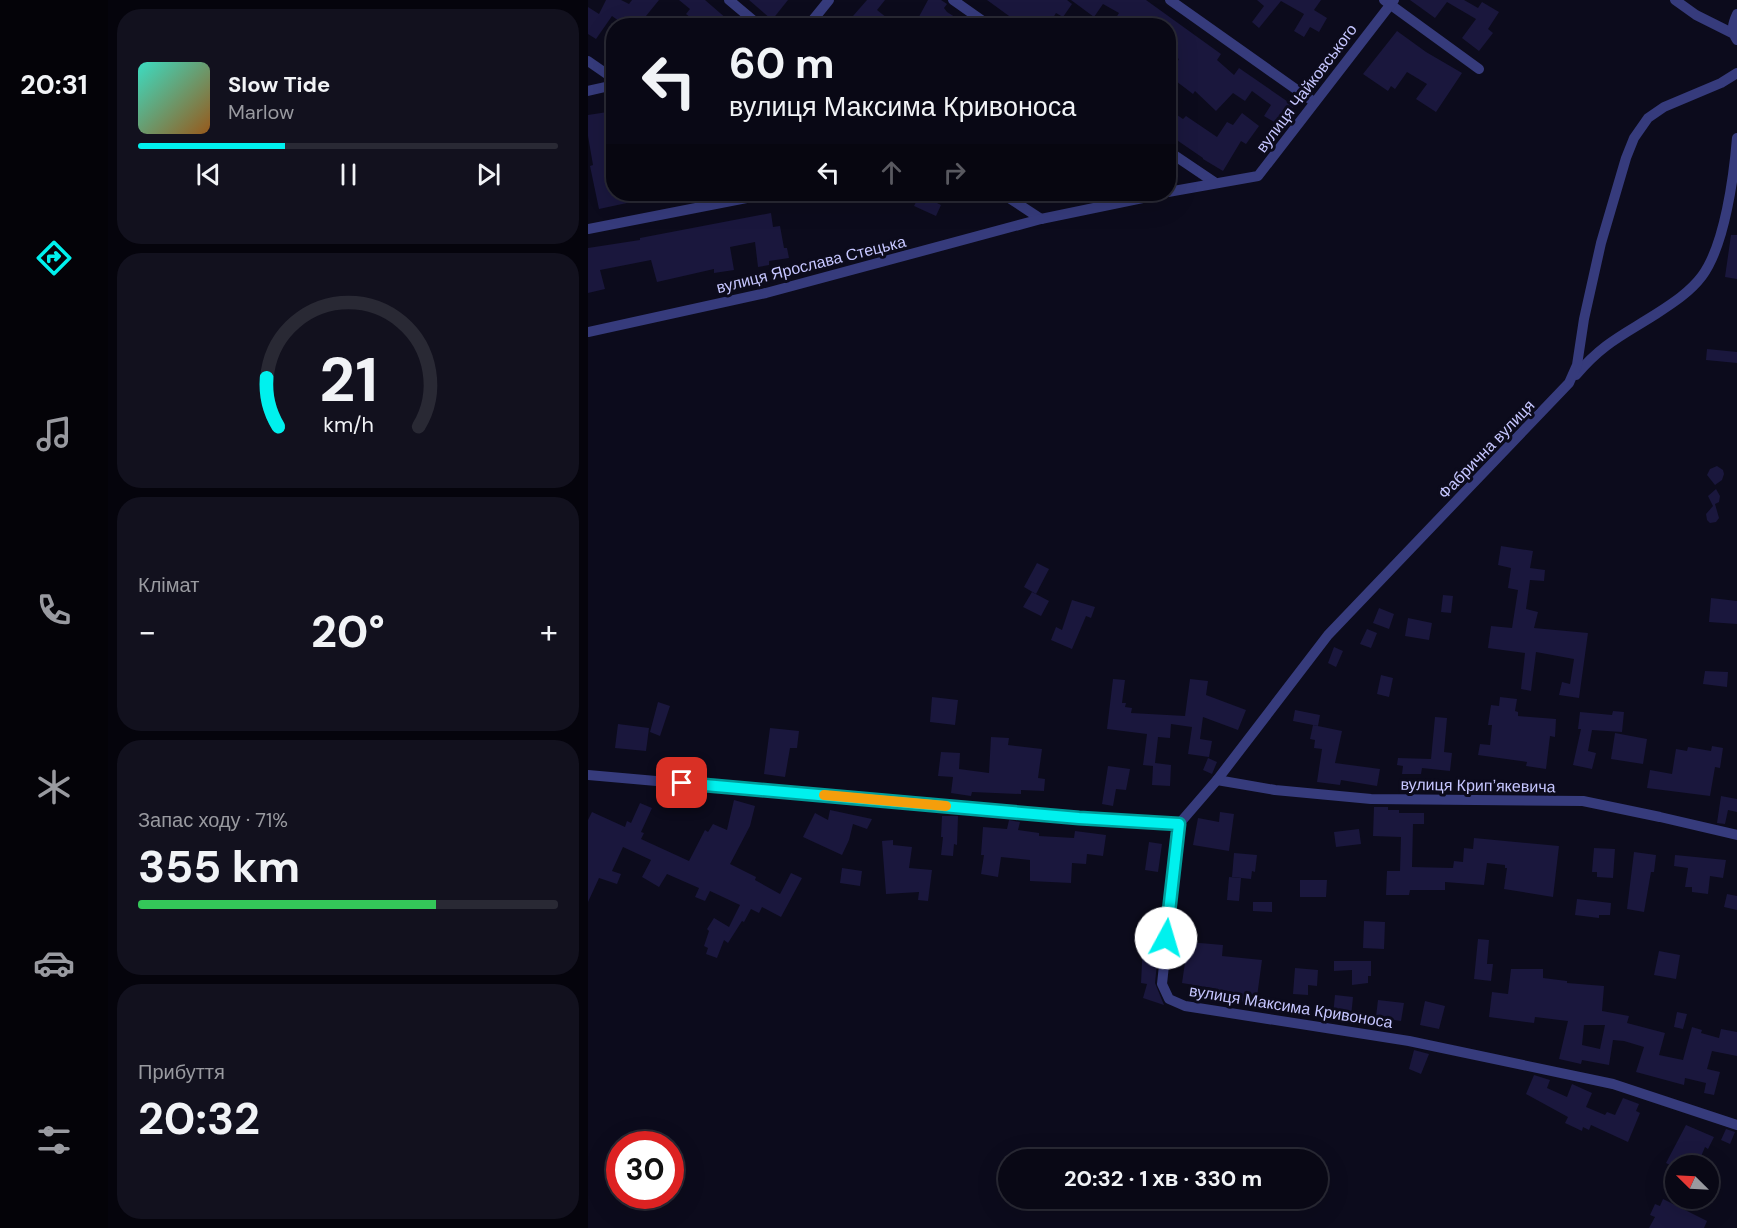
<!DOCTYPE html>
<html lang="uk">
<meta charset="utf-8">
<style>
:root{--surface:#090815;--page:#12111e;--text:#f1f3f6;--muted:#999aa0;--line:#292934;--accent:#00f1ee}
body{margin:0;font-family:"DM Sans",sans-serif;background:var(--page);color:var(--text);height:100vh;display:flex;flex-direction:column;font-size:22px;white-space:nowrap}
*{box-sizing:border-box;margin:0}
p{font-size:20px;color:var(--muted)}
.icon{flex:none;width:33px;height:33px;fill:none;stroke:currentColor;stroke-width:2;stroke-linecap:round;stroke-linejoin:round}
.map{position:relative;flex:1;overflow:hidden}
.side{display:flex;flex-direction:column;gap:9px;padding:9px;background:#05040c;width:480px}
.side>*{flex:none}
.top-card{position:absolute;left:18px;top:18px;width:570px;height:183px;border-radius:24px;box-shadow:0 6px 24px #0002,0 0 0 2px var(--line);background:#090815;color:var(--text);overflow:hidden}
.needle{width:39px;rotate:294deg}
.tools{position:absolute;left:1077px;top:1155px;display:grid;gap:12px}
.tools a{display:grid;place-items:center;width:54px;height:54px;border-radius:50%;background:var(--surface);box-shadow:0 6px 24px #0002,0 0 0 2px var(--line);font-size:30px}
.speed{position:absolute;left:18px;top:1131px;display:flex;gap:12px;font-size:30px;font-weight:700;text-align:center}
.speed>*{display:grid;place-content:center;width:78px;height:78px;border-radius:50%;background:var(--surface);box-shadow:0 6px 24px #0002,0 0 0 2px var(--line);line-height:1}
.speed .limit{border:9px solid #d22;background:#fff;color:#111}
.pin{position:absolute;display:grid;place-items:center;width:51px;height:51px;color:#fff;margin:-26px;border-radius:12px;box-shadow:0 3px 9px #0006}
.me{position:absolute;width:66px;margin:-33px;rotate:6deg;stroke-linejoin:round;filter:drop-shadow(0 0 4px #0008)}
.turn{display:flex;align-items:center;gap:21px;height:126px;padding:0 24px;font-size:27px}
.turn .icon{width:78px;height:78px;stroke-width:2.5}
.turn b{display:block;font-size:42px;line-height:51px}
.lanes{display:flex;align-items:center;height:57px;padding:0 24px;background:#0003;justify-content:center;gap:30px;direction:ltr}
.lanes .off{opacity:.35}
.big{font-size:45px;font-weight:700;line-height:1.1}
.side .widget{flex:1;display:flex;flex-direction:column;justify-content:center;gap:9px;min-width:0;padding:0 21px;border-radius:24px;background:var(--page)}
.side .dial{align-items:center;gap:0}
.dial svg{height:156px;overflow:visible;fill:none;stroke:var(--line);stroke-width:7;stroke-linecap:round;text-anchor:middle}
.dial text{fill:var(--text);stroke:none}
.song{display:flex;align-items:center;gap:18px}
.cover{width:72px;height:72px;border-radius:9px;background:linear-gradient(135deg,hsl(170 70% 55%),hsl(30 70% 35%))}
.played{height:6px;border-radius:3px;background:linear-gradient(90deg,var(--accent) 35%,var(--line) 35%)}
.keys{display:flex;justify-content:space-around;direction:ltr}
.heat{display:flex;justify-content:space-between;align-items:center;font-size:33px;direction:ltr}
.charge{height:9px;border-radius:4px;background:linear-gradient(90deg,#34c759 71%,var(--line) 0)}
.trip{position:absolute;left:410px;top:1149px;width:330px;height:60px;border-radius:30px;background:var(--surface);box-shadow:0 6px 24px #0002,0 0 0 2px var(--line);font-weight:700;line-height:60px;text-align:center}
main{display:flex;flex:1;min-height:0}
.menu{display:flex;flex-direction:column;width:108px;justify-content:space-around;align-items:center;background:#040308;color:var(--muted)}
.menu .icon{width:42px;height:42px}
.menu .on{color:var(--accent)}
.menu b{font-size:27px;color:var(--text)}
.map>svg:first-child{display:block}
</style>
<main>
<nav class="menu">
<b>20:31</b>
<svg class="icon on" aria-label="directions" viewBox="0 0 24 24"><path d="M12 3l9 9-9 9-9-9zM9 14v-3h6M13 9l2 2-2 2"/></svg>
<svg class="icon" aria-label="music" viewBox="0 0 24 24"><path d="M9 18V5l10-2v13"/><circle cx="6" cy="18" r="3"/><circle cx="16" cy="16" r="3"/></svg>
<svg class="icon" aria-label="phone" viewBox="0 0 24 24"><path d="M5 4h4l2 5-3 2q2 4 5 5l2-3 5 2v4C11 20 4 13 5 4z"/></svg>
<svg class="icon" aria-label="climate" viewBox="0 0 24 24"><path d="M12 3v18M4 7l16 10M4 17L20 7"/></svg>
<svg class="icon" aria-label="car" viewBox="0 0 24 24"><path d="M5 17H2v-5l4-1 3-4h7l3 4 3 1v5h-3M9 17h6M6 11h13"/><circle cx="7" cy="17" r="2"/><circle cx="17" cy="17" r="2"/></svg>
<svg class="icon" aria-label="filters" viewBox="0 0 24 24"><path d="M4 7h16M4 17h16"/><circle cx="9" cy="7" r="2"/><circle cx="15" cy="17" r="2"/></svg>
</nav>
<section class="side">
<div class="widget">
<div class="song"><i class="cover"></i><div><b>Slow Tide</b><p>Marlow</p></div></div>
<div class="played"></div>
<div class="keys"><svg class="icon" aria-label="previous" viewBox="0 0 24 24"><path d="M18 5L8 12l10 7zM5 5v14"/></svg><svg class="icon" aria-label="pause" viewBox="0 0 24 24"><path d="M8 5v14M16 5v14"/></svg><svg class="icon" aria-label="next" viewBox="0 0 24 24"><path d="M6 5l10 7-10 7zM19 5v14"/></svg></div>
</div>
<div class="widget dial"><svg viewBox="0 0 100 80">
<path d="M14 69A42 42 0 1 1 86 69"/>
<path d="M14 69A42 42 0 0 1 8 44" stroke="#00f1ee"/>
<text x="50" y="56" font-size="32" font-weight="700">21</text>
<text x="50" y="72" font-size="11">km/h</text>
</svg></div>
<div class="widget"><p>Клімат</p>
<div class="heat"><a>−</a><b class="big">20°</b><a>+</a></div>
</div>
<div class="widget"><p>Запас ходу · 71%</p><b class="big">355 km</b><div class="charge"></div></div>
<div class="widget"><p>Прибуття</p><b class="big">20:32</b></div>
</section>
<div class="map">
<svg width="1149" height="1228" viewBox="0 0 1149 1228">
<rect width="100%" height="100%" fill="#0c0b1c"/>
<!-- building -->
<g fill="#1a173d" fill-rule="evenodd">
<path d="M 18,0 L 33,0 L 41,4 L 44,0 L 71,0 L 58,16 L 63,19 L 59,26 L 52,26 L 46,22 L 44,26 L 38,26 L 24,16 L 8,39 L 0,34 L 0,7 L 11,14 Z"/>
<path d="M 91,0 L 117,0 L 147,26 L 121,26 L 114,20 L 111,24 L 98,14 L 102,9 Z"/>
<path d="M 161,0 L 200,0 L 184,20 Z"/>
<path d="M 279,0 L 297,0 L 289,10 L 299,18 L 293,26 L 266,26 L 271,21 L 265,16 Z"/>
<path d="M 340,0 L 353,0 L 359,4 L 356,8 L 359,12 L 381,26 L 326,26 Z"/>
<path d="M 399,0 L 479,0 L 484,4 L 475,17 L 468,13 L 460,26 L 435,26 Z"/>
<path d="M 483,0 L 558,0 L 633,54 L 629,60 L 646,75 L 651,68 L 706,106 L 693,126 L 676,116 L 683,105 L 664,91 L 657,101 L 645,93 L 628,111 L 607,91 L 605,94 L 580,75 L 591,59 L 580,52 L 580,26 L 523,26 L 531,13 L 515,4 L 506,17 Z"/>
<path d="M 669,0 L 733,0 L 726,10 L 739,18 L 731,32 L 722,27 L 716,37 L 706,31 L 716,14 L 693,1 L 671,28 L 664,22 L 676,6 Z"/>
<path d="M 822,0 L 876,0 L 890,8 L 894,2 L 911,12 L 900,29 L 905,33 L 891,51 L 874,38 L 888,19 L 859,2 L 847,18 Z"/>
<path d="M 809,31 L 838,52 L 874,73 L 848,112 L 828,99 L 839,84 L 819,72 L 807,89 L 803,86 L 800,91 L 775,74 Z"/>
<path d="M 580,109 L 595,119 L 598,116 L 629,137 L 639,122 L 645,125 L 654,113 L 671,126 L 658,144 L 653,141 L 635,171 L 615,159 L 615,158 L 580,134 Z"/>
<path d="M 26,111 L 26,127 L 23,128 L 26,143 L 26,194 L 62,194 L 62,198 L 11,209 L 2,166 L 5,165 L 0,136 L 0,115 Z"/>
<path d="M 332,194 L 348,194 L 343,200 L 353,205 L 348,216 L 326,206 Z"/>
<path d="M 183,213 L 185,227 L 192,226 L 196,248 L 199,248 L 201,258 L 181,261 L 181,265 L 170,267 L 167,242 L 142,247 L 146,270 L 126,273 L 126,269 L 69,282 L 63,260 L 12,270 L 17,289 L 0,293 L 0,248 L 52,240 L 52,238 Z"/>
<path d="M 1143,235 L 1149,235 L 1149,279 L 1137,277 Z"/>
<path d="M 1119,349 L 1149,352 L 1149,363 L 1118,360 Z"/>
<path d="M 1129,466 L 1135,470 L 1136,474 L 1134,480 L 1127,485 L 1119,475 L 1122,469 Z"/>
<path d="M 1128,489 L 1132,496 L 1131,502 L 1127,504 L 1131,518 L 1128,522 L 1122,523 L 1119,520 L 1118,514 L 1125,506 L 1120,496 Z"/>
<path d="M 913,546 L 945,551 L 942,568 L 957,570 L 956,581 L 942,580 L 938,609 L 950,612 L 946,628 L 1000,633 L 991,698 L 971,695 L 974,682 L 982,684 L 986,659 L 948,652 L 943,691 L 933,689 L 937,653 L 900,648 L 903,626 L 924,628 L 930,590 L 920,588 L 923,568 L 910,565 Z"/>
<path d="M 449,563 L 461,569 L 448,594 L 436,587 Z"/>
<path d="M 444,592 L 461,601 L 453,616 L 435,607 Z"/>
<path d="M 855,595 L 865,596 L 863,613 L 853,612 Z"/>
<path d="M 1123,598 L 1149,601 L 1149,624 L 1121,622 Z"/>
<path d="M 484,600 L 507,607 L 503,618 L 498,616 L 484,649 L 463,640 L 468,627 L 474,630 Z"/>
<path d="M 791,608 L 806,614 L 801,629 L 785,623 Z"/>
<path d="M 820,618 L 844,623 L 841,640 L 817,636 Z"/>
<path d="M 779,629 L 789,633 L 783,648 L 772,644 Z"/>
<path d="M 746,647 L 755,651 L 748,667 L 740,663 Z"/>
<path d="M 1117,671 L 1140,672 L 1139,687 L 1115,684 Z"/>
<path d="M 793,675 L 805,678 L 801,697 L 789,694 Z"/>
<path d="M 525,679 L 537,680 L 534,703 L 538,703 L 537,707 L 544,708 L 543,713 L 597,716 L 602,679 L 620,681 L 618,695 L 658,710 L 650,730 L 615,717 L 612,739 L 624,741 L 621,757 L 600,754 L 604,727 L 583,724 L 582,738 L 570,737 L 567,763 L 583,765 L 582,786 L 564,785 L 565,766 L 555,765 L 559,734 L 519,729 Z"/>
<path d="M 344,697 L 370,700 L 367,725 L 342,722 Z"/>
<path d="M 912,697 L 929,699 L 927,711 L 930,712 L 930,716 L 968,719 L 967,737 L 962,736 L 958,769 L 938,766 L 939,762 L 890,755 L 892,744 L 902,745 L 904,725 L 900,725 L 903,705 L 911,706 Z"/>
<path d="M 70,702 L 82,706 L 72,736 L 62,732 Z"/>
<path d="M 707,710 L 732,715 L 730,726 L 705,721 Z"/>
<path d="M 1025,711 L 1036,712 L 1034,732 L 1004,730 L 1000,751 L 1008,753 L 1004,769 L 985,765 L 993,729 L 990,729 L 992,712 L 1024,715 Z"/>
<path d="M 847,717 L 859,718 L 856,752 L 864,753 L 862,771 L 834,768 L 833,774 L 814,774 L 815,766 L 809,765 L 810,758 L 843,759 Z"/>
<path d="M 30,724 L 61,728 L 58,751 L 27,748 Z"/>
<path d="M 725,725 L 754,731 L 747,763 L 792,769 L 789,786 L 753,780 L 752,785 L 729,782 L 734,749 L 726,748 L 727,740 L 722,739 Z"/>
<path d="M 182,728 L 211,731 L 209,748 L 202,748 L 197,777 L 176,774 Z"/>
<path d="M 1027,733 L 1059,739 L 1055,764 L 1023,759 Z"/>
<path d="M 403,737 L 421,738 L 420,745 L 454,749 L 450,778 L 457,779 L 456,791 L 433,790 L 433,794 L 384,792 L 383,796 L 363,793 L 365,777 L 350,776 L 353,752 L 372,753 L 371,769 L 401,773 Z"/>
<path d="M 1124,746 L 1135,748 L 1132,768 L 1127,767 L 1122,796 L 1059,788 L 1062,770 L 1084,774 L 1088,749 L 1099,751 L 1100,747 L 1123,751 Z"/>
<path d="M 620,758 L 629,762 L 624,774 L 615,770 Z"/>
<path d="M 520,766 L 542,769 L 538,790 L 528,789 L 525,806 L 514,804 Z"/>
<path d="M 1133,796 L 1149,799 L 1149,812 L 1140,810 L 1137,824 L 1129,823 Z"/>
<path d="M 146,800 L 167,806 L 162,826 L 142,864 L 168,877 L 167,880 L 192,894 L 203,873 L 214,878 L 193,917 L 174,907 L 171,913 L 163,909 L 156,922 L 154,921 L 140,943 L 136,940 L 129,958 L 118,954 L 120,948 L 116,946 L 121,931 L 119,929 L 126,918 L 141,927 L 152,905 L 122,891 L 117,901 L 107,897 L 111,888 L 79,874 L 71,887 L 54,877 L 63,860 L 35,847 L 24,871 L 33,874 L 29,884 L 11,878 L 0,902 L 0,820 L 4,812 L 37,827 L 39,821 L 43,823 L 52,803 L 64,808 L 53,832 L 56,833 L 53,839 L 101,861 L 117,830 L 120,832 L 125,824 L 139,830 Z"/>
<path d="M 786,807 L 800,807 L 800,810 L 811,810 L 811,813 L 836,813 L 836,824 L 825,824 L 824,867 L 865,868 L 866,861 L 875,862 L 876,848 L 885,849 L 886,838 L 971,846 L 965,897 L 916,889 L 919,868 L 917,868 L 917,865 L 899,863 L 896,885 L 857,882 L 857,890 L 822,890 L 821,895 L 798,895 L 799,871 L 812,871 L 813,837 L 785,836 Z"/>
<path d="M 242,810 L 284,819 L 279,829 L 265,824 L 261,840 L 254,855 L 215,837 L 227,813 L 240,820 Z"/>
<path d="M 632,812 L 646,814 L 641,851 L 605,845 L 610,818 L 631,822 Z"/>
<path d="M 354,816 L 370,816 L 369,845 L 366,844 L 365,856 L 353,855 L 355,837 L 353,837 Z"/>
<path d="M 421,820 L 432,822 L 430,830 L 451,833 L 451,836 L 486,838 L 487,831 L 518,835 L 515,856 L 499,854 L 498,864 L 484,863 L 483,883 L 442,881 L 442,860 L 413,857 L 410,877 L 393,874 L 396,855 L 393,855 L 395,827 L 419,829 Z"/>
<path d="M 771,829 L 773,844 L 748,847 L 746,832 Z"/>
<path d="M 305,840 L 305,845 L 324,847 L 321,868 L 344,870 L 340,901 L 330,900 L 331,892 L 298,894 L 294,841 Z"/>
<path d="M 561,842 L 574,844 L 570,872 L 557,870 Z"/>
<path d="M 1006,848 L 1027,849 L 1025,878 L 1009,877 L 1009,872 L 1004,872 Z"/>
<path d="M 1046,852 L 1068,855 L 1066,872 L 1063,872 L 1056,912 L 1039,909 Z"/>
<path d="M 646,853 L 669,855 L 667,872 L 664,871 L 663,879 L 644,877 Z"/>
<path d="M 1087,855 L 1138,860 L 1135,878 L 1122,876 L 1120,894 L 1104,892 L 1104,887 L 1097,887 L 1100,868 L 1086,866 Z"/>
<path d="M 254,868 L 274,871 L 272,886 L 252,883 Z"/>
<path d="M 641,877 L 653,878 L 651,901 L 639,900 Z"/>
<path d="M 712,880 L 739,880 L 738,897 L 712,897 Z"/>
<path d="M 1139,894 L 1149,896 L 1149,910 L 1136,907 Z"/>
<path d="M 989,899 L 1023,903 L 1022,915 L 1011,915 L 1011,918 L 987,915 Z"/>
<path d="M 665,902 L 684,902 L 684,912 L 665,911 Z"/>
<path d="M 776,921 L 797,922 L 796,949 L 775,948 Z"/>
<path d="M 556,923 L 573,924 L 567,983 L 576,1005 L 555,998 L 559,984 L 553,983 Z"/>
<path d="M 890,939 L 901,940 L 899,964 L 905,964 L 903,981 L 886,979 Z"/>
<path d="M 600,942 L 635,945 L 634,956 L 674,960 L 668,1004 L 639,999 L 639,1004 L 628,1002 L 630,989 L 594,983 Z"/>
<path d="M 1071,951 L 1092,955 L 1088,979 L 1066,975 Z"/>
<path d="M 746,961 L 783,961 L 783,976 L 780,976 L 780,983 L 764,985 L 764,970 L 746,971 Z"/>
<path d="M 707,968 L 730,970 L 729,986 L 720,985 L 720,995 L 705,994 Z"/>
<path d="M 923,969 L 955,969 L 955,978 L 979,981 L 979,983 L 1016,986 L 1014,1011 L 1041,1016 L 1039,1023 L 1077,1033 L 1071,1055 L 1095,1060 L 1104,1027 L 1114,1030 L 1113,1033 L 1131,1038 L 1133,1029 L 1149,1032 L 1149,1056 L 1124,1051 L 1119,1069 L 1132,1072 L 1126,1095 L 1116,1093 L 1118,1083 L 1097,1078 L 1096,1085 L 1048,1072 L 1056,1047 L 1036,1041 L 1025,1040 L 1021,1065 L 994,1060 L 993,1064 L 971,1059 L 980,1021 L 947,1017 L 946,1023 L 901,1017 L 904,992 L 920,994 ZM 996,1025 L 1017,1025 L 1012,1049 L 994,1045 Z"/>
<path d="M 747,995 L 765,997 L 763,1017 L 745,1015 Z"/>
<path d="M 790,1000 L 816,1003 L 813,1021 L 788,1017 Z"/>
<path d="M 837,1001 L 857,1006 L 851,1029 L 832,1025 Z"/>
<path d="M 1089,1012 L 1099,1014 L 1095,1029 L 1086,1027 Z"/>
<path d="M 826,1050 L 841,1054 L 833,1074 L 821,1069 Z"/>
<path d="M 946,1075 L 962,1080 L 959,1088 L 979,1097 L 984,1084 L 1004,1093 L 998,1107 L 1017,1115 L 1019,1112 L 1027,1115 L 1035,1098 L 1051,1104 L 1048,1111 L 1052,1113 L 1040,1142 L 1003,1125 L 1001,1130 L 995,1127 L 994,1131 L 977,1123 L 980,1117 L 938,1094 Z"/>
<path d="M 1098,1125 L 1126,1137 L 1120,1149 L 1117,1147 L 1109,1166 L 1084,1166 L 1078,1163 Z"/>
<path d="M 1138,1129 L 1147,1132 L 1142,1144 L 1133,1140 Z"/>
<path d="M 1075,1199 L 1119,1221 L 1116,1228 L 1061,1228 L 1067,1217 L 1062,1215 L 1067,1204 L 1072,1206 Z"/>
</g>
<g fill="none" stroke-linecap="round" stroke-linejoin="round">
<!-- street -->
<g stroke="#363b7c" stroke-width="10">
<path d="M 141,0 L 172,26"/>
<path d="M 365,0 L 402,26"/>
<path d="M 582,0 L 726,102"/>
<path d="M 796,0 L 891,69"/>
<path d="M 1087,0 L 1108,15 L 1144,33"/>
<path d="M 1149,14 C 1144,25 1143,31 1149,40"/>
<path d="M 220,26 L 241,0"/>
<path d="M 0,61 L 26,79"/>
<path d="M 0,91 L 26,85"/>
<path d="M 580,151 L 626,182"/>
<path d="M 580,192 L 670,176 L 806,0"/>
<path d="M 180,194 L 216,197 L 236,194"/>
<path d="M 415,194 L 453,219"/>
<path d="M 0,229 L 179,194"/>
<path d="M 0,332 L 178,293 L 453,219 L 574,194"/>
<path d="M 988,375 C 1015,343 1035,335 1068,314 C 1085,303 1102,292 1114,276 C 1137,245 1146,175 1149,138"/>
<path d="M 0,775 L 491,818 L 591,824"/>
<path d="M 629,780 L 687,790 L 783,799 L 995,801 L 1072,817 L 1149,835"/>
<path d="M 591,824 L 629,780 L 740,635 L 981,383 L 989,365 L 996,319 L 1013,243 L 1038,158 L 1046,138 L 1060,118 L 1076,107 L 1133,83 L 1149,73"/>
<path d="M 591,824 L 574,984 L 581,999 L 597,1006 L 821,1041 L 1025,1084 L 1149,1125"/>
</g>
</g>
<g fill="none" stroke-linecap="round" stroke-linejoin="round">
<!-- route casing -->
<g stroke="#009d9b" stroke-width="15">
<path id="route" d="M 94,783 L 491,818 L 591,824 L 578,938"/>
</g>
<!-- route -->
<use href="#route" stroke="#00f1ee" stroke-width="10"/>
<!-- slow -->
<path stroke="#f59e0b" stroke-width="10" d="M 236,795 L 358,806"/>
</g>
<g text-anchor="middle" stroke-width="6" stroke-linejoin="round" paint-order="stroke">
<!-- street labels -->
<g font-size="16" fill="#c6c6ff" stroke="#0c0b1c">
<text transform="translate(718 88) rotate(-53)" y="6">вулиця Чайковського</text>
<text transform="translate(223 264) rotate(-14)" y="6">вулиця Ярослава Стецька</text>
<text transform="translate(898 449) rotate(-46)" y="6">Фабрична вулиця</text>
<text transform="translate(890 785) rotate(1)" y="6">вулиця Крипʼякевича</text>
<text transform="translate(703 1006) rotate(9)" y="6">вулиця Максима Кривоноса</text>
</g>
</g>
</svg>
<div class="tools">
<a><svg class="needle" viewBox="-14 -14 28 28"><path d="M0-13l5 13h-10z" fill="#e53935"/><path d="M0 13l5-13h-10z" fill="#999aa0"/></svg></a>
</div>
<div class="speed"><div class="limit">30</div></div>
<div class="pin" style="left:94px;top:783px;background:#d93025"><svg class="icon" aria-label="arrive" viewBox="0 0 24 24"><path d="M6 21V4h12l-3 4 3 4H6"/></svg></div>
<svg class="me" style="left:578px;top:938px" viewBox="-20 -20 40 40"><circle r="19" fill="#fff"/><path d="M0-13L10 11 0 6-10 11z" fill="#00f1ee"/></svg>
<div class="trip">20:32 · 1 хв · 330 m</div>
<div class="top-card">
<div class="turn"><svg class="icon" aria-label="left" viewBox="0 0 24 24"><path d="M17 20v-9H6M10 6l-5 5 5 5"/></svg><div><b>60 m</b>вулиця Максима Кривоноса</div></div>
<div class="lanes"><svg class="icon" aria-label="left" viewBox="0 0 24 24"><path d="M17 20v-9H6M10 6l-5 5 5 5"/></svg><svg class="icon off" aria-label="ahead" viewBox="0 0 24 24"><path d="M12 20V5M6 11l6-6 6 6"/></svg><svg class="icon off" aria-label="right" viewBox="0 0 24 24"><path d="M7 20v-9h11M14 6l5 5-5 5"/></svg></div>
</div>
</div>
</main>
